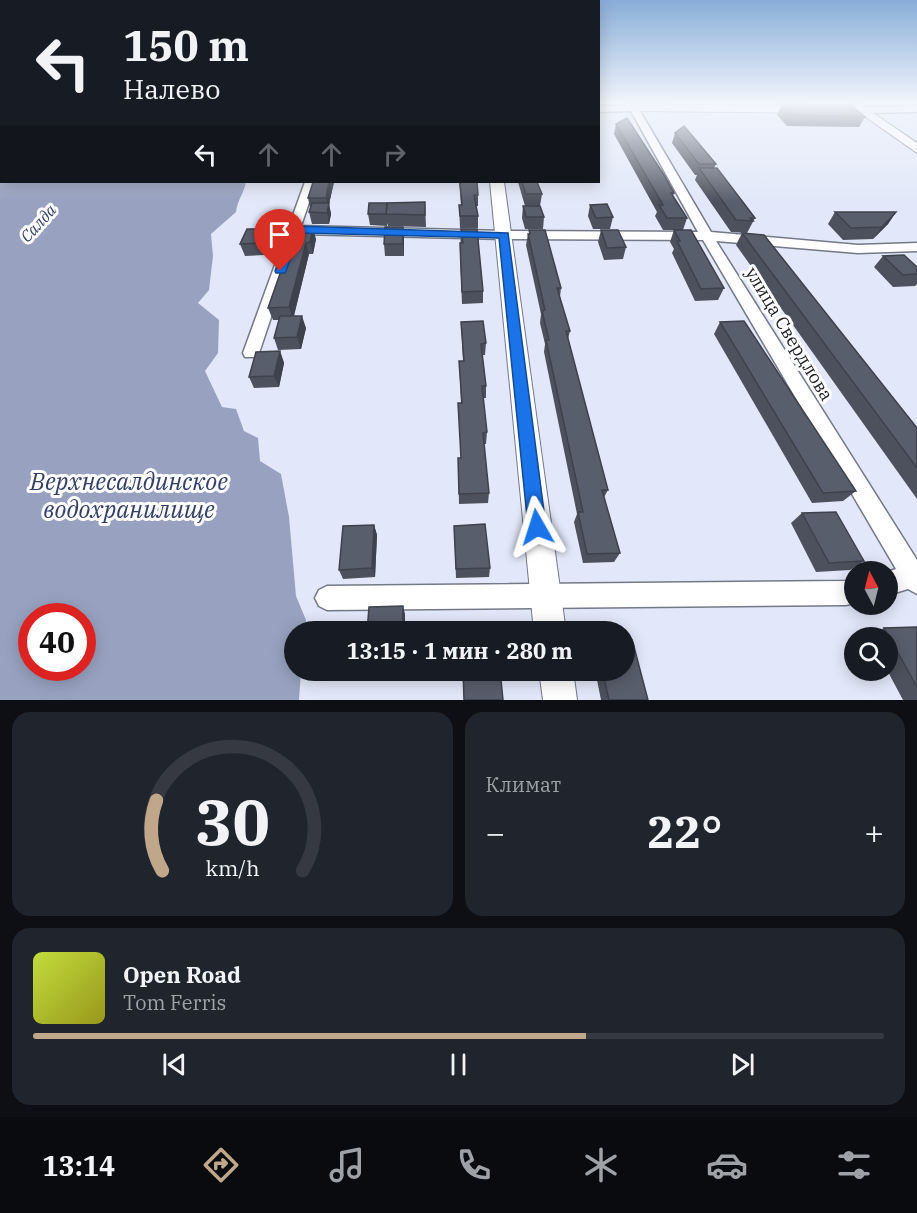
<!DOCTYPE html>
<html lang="ru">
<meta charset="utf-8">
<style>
:root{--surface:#171b24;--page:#20242c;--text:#f1f3f6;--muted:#9ea1a6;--line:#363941;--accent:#c1a78a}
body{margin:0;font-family:"IBM Plex Serif",serif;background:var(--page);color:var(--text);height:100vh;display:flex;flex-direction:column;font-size:22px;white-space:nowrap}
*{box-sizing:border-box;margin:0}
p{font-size:20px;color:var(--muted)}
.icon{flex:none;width:33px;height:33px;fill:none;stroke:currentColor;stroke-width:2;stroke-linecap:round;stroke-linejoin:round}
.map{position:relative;height:700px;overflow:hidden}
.side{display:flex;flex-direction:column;gap:12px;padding:12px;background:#0d0f14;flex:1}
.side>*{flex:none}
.hud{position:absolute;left:0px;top:0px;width:600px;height:183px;box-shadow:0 3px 15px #0003;background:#171b24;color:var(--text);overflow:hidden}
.needle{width:39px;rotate:353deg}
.controls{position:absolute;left:844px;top:561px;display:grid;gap:12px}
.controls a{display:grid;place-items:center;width:54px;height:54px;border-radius:50%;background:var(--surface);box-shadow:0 3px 15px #0003;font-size:30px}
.speed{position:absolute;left:18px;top:603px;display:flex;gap:12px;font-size:30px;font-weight:700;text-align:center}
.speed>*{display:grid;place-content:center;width:78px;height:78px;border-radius:50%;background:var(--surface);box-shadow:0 3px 15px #0003;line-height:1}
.speed .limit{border:9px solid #d22;background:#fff;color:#111}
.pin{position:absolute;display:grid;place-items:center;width:51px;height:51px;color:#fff;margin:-62px -26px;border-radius:50% 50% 50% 0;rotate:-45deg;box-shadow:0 0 6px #0007}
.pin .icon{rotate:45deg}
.me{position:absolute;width:66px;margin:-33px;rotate:354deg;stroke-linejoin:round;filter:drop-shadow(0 0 4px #0008)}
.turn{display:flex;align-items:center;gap:21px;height:126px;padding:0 24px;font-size:27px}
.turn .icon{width:78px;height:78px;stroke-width:2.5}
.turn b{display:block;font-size:42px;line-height:51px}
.lanes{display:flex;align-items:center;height:57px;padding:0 24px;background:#0003;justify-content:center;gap:30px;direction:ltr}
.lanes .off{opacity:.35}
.big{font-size:45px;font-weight:700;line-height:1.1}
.side .card{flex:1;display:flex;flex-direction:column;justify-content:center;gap:9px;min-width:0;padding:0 21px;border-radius:18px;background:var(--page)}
.side .dial{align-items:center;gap:0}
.dial svg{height:156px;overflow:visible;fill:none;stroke:var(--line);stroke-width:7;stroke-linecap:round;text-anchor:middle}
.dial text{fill:var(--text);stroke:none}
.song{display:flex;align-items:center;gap:18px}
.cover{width:72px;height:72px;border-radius:9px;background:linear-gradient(135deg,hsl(70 70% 55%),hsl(60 70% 35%))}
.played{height:6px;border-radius:3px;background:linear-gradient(90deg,var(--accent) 65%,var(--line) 65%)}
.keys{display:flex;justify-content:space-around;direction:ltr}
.heat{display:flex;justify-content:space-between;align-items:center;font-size:33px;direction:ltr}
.side .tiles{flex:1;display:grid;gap:12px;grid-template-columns:1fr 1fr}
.card:last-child{grid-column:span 2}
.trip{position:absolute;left:284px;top:621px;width:351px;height:60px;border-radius:30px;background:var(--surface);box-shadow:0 3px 15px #0003;font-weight:700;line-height:60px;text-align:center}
.menu{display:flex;height:96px;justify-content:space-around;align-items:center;background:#090b0e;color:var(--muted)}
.menu .icon{width:42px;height:42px}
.menu .on{color:var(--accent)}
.menu b{font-size:27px;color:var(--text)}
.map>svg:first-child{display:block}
</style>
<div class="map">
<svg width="917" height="700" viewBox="0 0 917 700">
<rect width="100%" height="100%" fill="#e2e8f9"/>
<!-- water -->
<path fill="#98a2c0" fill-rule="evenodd" d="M 0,104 L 2,182 L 246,182 C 244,193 237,201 236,212 L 211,234 L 213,256 L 209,290 L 198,303 L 219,320 L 218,353 L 205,371 L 222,407 L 236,409 L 244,431 L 258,438 L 260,461 L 281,474 L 289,517 L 296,596 L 306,620 L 305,631 L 294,632 L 294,670 L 301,671 L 299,700 L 0,700 ZM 32,616 L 82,616 L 82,668 L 32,668 Z"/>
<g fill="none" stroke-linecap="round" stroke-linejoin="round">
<!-- minor casing -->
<g stroke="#747988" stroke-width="3">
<g id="minor">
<path d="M 851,104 L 861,104 L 865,107 L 917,106 L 917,112 L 863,113 Z"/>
<path d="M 598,106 L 637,106 L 711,232 L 858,245 L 917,243 L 917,251 L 858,253 L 716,241 L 917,560 L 917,594 L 908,589 L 888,595 L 887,572 L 896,569 L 703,240 L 504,239 L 299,234 L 259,353 L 257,357 L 245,357 L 243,353 L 305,182 L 316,182 L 301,226 L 504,231 L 698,232 L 631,111 L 598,112 Z"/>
<path d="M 855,579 L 855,603 L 846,605 L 327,610 L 319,606 L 315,598 L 319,590 L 327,586 L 846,581 Z"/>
</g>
</g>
<!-- tertiary casing -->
<g stroke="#747988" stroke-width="2">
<g id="tertiary">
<path d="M 625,104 L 863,106 L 917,143 L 917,153 L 860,113 L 634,111 L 630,110 Z"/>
<path d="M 490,182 L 504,182 L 566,632 L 534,632 Z"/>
<path d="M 539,670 L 573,670 L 577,700 L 543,700 Z"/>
</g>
</g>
<!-- minor -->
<use href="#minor" fill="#fff" fill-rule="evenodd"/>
<!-- tertiary -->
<use href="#tertiary" fill="#fff" fill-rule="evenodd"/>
</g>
<!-- wall -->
<g fill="#4d515d">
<path d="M 782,104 L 865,117 L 859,127 L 787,126 L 777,115 Z"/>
<path d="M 616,124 L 674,193 L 673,196 L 687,218 L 683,230 L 663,230 L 655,216 L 657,212 L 614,134 Z"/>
<path d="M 675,133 L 716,164 L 714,168 L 755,218 L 747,233 L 731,232 L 695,180 L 697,175 L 695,175 L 672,143 Z"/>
<path d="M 313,182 L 334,182 L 329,204 L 331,214 L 329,224 L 312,224 L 309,212 L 310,208 L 308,198 Z"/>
<path d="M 459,182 L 477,182 L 478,195 L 478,206 L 476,206 L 478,216 L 478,228 L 460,228 L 459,205 L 461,205 Z"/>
<path d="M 518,182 L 537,182 L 542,194 L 540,206 L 525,206 Z"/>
<path d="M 425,202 L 426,227 L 388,226 L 387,223 L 387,226 L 370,225 L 368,214 L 387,207 Z"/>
<path d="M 590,205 L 613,217 L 610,229 L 593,229 L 588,216 Z"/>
<path d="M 523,206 L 544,217 L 543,229 L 525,229 L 522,218 Z"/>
<path d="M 835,212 L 896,212 L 888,224 L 873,239 L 843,240 L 828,224 Z"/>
<path d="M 403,227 L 404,239 L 404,256 L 385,256 L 384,244 Z"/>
<path d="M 296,228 L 316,239 L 313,254 L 309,254 L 294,316 L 306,328 L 301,349 L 278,350 L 274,338 L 279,320 L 273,320 L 268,308 Z"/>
<path d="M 461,229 L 483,291 L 483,303 L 462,304 L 460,255 Z"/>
<path d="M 529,230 L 561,288 L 560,297 L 570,331 L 568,339 L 608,490 L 604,497 L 620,553 L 614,562 L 583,563 L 574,522 L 577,514 L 544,352 L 545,344 L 540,323 L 541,314 L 526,245 L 528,234 L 529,234 Z"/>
<path d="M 601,230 L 626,247 L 623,259 L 604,260 L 598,242 Z"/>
<path d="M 674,230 L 724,288 L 718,300 L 695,301 L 672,253 L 674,249 L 670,242 Z"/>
<path d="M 742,233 L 917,428 L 917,499 L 736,245 Z"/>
<path d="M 269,240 L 264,255 L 245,256 L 240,244 Z"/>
<path d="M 883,256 L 917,267 L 917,284 L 915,286 L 893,287 L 874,267 Z"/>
<path d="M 461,322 L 486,343 L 485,355 L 482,355 L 486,386 L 486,398 L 483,398 L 487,432 L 486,444 L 484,444 L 489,493 L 488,503 L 459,504 L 458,458 L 461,458 L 458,403 L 461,403 L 459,361 L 463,361 Z"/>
<path d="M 720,322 L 856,491 L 843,501 L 812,503 L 714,334 Z"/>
<path d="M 280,351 L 284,363 L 279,387 L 254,388 L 249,377 Z"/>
<path d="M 802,513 L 864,561 L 850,570 L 816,572 L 791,523 Z"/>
<path d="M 374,525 L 377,535 L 375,577 L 343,579 L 339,570 Z"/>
<path d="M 454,526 L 490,568 L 489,577 L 456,578 Z"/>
<path d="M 917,627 L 917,700 L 903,700 L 887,670 L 888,670 L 888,638 L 869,638 L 868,636 L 884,628 Z"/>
<path d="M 595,670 L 624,670 L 648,700 L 601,700 Z"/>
</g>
<!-- shaded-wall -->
<g fill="#3e424c">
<path d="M 329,182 L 334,182 L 329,204 L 331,214 L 329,224 L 327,213 L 328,207 L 326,198 Z"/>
<path d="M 896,212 L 888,224 L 873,239 L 882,227 Z"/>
<path d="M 403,227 L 404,239 L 404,256 L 403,244 Z"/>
<path d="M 313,228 L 316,239 L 313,254 L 310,242 Z"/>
<path d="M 265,229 L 269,240 L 264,255 L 260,243 Z"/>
<path d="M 306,243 L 309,254 L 293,319 L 289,307 Z"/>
<path d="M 302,316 L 306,328 L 301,349 L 297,337 Z"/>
<path d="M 280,351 L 284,363 L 279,387 L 274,376 Z"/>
<path d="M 374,525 L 377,535 L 375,577 L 372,568 Z"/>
<path d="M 403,606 L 405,614 L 405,632 L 403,632 Z"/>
</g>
<!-- building -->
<g fill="#595e6c" stroke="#3e424c" stroke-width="1.5">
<path d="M 782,104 L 851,105 L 865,117 L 792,115 Z"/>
<path d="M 627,118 L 664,175 L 674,193 L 671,193 L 687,218 L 667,218 L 659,205 L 663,205 L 616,124 Z"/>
<path d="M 684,126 L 716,164 L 699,164 L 675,133 Z"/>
<path d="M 699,168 L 717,168 L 755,218 L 750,218 L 753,221 L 736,220 Z"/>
<path d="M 313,182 L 329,182 L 326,198 L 308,198 Z"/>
<path d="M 460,182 L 477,182 L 478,195 L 474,195 L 478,216 L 460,216 L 459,205 L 462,205 Z"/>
<path d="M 522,182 L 537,182 L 542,194 L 526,194 Z"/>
<path d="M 425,202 L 425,215 L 386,214 L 387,203 Z"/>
<path d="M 312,203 L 329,203 L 327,213 L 309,212 Z"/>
<path d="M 369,203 L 387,203 L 386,214 L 368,214 Z"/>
<path d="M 607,204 L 613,217 L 596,218 L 590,205 Z"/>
<path d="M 523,206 L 540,206 L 544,217 L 526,217 Z"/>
<path d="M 835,212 L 896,212 L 882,227 L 851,228 Z"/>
<path d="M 385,227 L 403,227 L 403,244 L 384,244 Z"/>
<path d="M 296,228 L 313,228 L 310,242 L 306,243 L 289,307 L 268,308 Z"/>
<path d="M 247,229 L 265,229 L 260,243 L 240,244 Z"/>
<path d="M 461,229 L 477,229 L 483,291 L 462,292 L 460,243 L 463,243 Z"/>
<path d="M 529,230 L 545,230 L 550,248 L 561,288 L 557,288 L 570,331 L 566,331 L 608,490 L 602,490 L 620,553 L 587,554 L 578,512 L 583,512 L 546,340 L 549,340 L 542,311 L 545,310 L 528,234 L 530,234 Z"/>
<path d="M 601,230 L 618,230 L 626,247 L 607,248 Z"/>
<path d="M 674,230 L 691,230 L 724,288 L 701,289 L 677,241 L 680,241 Z"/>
<path d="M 742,233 L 764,235 L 917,428 L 917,468 Z"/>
<path d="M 904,255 L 917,267 L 917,274 L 903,275 L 883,256 Z"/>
<path d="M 280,316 L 302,316 L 297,337 L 274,338 Z"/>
<path d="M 483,321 L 486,343 L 481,344 L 486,386 L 482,386 L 487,432 L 483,433 L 489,493 L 459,494 L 458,458 L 461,458 L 458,403 L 462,403 L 459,361 L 464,361 L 461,322 Z"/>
<path d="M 744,321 L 856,491 L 823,493 L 720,322 Z"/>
<path d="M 280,351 L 274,376 L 249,377 L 256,352 Z"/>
<path d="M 836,512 L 864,561 L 829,563 L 802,513 Z"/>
<path d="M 485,524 L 490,568 L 456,569 L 454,526 Z"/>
<path d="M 374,525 L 372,568 L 339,570 L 343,526 Z"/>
<path d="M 403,606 L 403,632 L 367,632 L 369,607 Z"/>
<path d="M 917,627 L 917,687 L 884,628 Z"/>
<path d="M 633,643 L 648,700 L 609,700 L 602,670 L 624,670 L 624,644 Z"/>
<path d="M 463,670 L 500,670 L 503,700 L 464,700 Z"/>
</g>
<!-- sky -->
<linearGradient id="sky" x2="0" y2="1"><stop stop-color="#88add8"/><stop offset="0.51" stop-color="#f2f5fc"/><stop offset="1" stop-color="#f2f5fc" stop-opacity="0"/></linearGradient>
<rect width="917" height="202" fill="url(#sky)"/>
<!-- route -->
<path fill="#1a73e8" stroke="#114b97" stroke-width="1.5" d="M 295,226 L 508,233 L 546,527 L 544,533 L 537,535 L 531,533 L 528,527 L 499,238 L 300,233 L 286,271 L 285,273 L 276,273 L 275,271 L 290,230 Z"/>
<g text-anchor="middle" stroke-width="6" stroke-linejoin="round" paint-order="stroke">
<!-- far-water labels -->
<g font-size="16" font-style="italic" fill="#34406b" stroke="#fff">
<text transform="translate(38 223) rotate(-48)" y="6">Салда</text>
</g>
<!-- street labels -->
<g font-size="18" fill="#1b1d23" stroke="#fff">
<text transform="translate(789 334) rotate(59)" y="6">улица Свердлова</text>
</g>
<!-- near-water labels -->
<g font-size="24" font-style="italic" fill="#34406b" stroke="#fff">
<text x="129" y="490">Верхнесалдинское<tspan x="129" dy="28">водохранилище</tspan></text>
</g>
</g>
</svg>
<div class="controls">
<a><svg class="needle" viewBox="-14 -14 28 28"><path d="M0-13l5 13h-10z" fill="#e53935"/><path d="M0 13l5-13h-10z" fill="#9ea1a6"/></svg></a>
<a><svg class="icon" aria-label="search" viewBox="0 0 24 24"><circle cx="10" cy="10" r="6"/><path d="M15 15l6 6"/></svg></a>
</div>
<div class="speed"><div class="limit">40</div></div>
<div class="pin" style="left:280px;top:271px;background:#d93025"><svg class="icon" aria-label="arrive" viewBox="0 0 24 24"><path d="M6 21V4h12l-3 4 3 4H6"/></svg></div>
<svg class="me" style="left:537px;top:527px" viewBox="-20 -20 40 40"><path d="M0-17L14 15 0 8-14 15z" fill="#1a73e8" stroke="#fff" stroke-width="4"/></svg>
<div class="trip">13:15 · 1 мин · 280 m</div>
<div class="hud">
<div class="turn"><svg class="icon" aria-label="left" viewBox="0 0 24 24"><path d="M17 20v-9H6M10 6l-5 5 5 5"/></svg><div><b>150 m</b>Налево</div></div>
<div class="lanes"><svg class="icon" aria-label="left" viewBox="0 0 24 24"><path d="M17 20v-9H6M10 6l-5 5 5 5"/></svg><svg class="icon off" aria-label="ahead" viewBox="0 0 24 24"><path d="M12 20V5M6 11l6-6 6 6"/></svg><svg class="icon off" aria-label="ahead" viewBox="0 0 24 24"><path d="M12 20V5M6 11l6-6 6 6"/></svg><svg class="icon off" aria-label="right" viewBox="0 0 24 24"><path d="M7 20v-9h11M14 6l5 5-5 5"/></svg></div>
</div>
</div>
<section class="side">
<div class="tiles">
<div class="card dial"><svg viewBox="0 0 100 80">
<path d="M14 69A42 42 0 1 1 86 69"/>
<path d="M14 69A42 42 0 0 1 11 33" stroke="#c1a78a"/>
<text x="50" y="56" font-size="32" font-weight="700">30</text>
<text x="50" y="72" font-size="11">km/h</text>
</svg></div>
<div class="card"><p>Климат</p>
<div class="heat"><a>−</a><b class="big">22°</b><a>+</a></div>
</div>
<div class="card">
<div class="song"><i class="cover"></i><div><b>Open Road</b><p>Tom Ferris</p></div></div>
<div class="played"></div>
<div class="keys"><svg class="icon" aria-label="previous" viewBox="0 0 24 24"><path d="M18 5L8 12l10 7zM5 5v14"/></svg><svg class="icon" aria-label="pause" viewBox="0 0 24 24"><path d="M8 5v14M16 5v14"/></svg><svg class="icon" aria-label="next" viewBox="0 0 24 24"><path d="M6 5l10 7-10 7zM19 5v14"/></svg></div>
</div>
</div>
</section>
<nav class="menu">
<b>13:14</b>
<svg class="icon on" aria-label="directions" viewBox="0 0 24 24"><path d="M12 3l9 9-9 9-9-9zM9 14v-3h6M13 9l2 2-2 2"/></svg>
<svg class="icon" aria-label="music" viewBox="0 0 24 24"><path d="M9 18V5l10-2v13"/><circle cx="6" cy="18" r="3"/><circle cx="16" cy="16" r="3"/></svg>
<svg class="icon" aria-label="phone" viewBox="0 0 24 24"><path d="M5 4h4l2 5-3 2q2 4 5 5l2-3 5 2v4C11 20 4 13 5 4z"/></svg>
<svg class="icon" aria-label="climate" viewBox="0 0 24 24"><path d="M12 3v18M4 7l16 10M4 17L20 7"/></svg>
<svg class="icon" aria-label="car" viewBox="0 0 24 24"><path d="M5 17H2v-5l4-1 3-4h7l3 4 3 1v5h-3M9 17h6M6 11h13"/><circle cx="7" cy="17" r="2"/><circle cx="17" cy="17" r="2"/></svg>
<svg class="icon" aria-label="filters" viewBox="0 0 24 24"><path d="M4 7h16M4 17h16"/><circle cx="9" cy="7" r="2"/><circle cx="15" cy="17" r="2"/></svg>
</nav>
